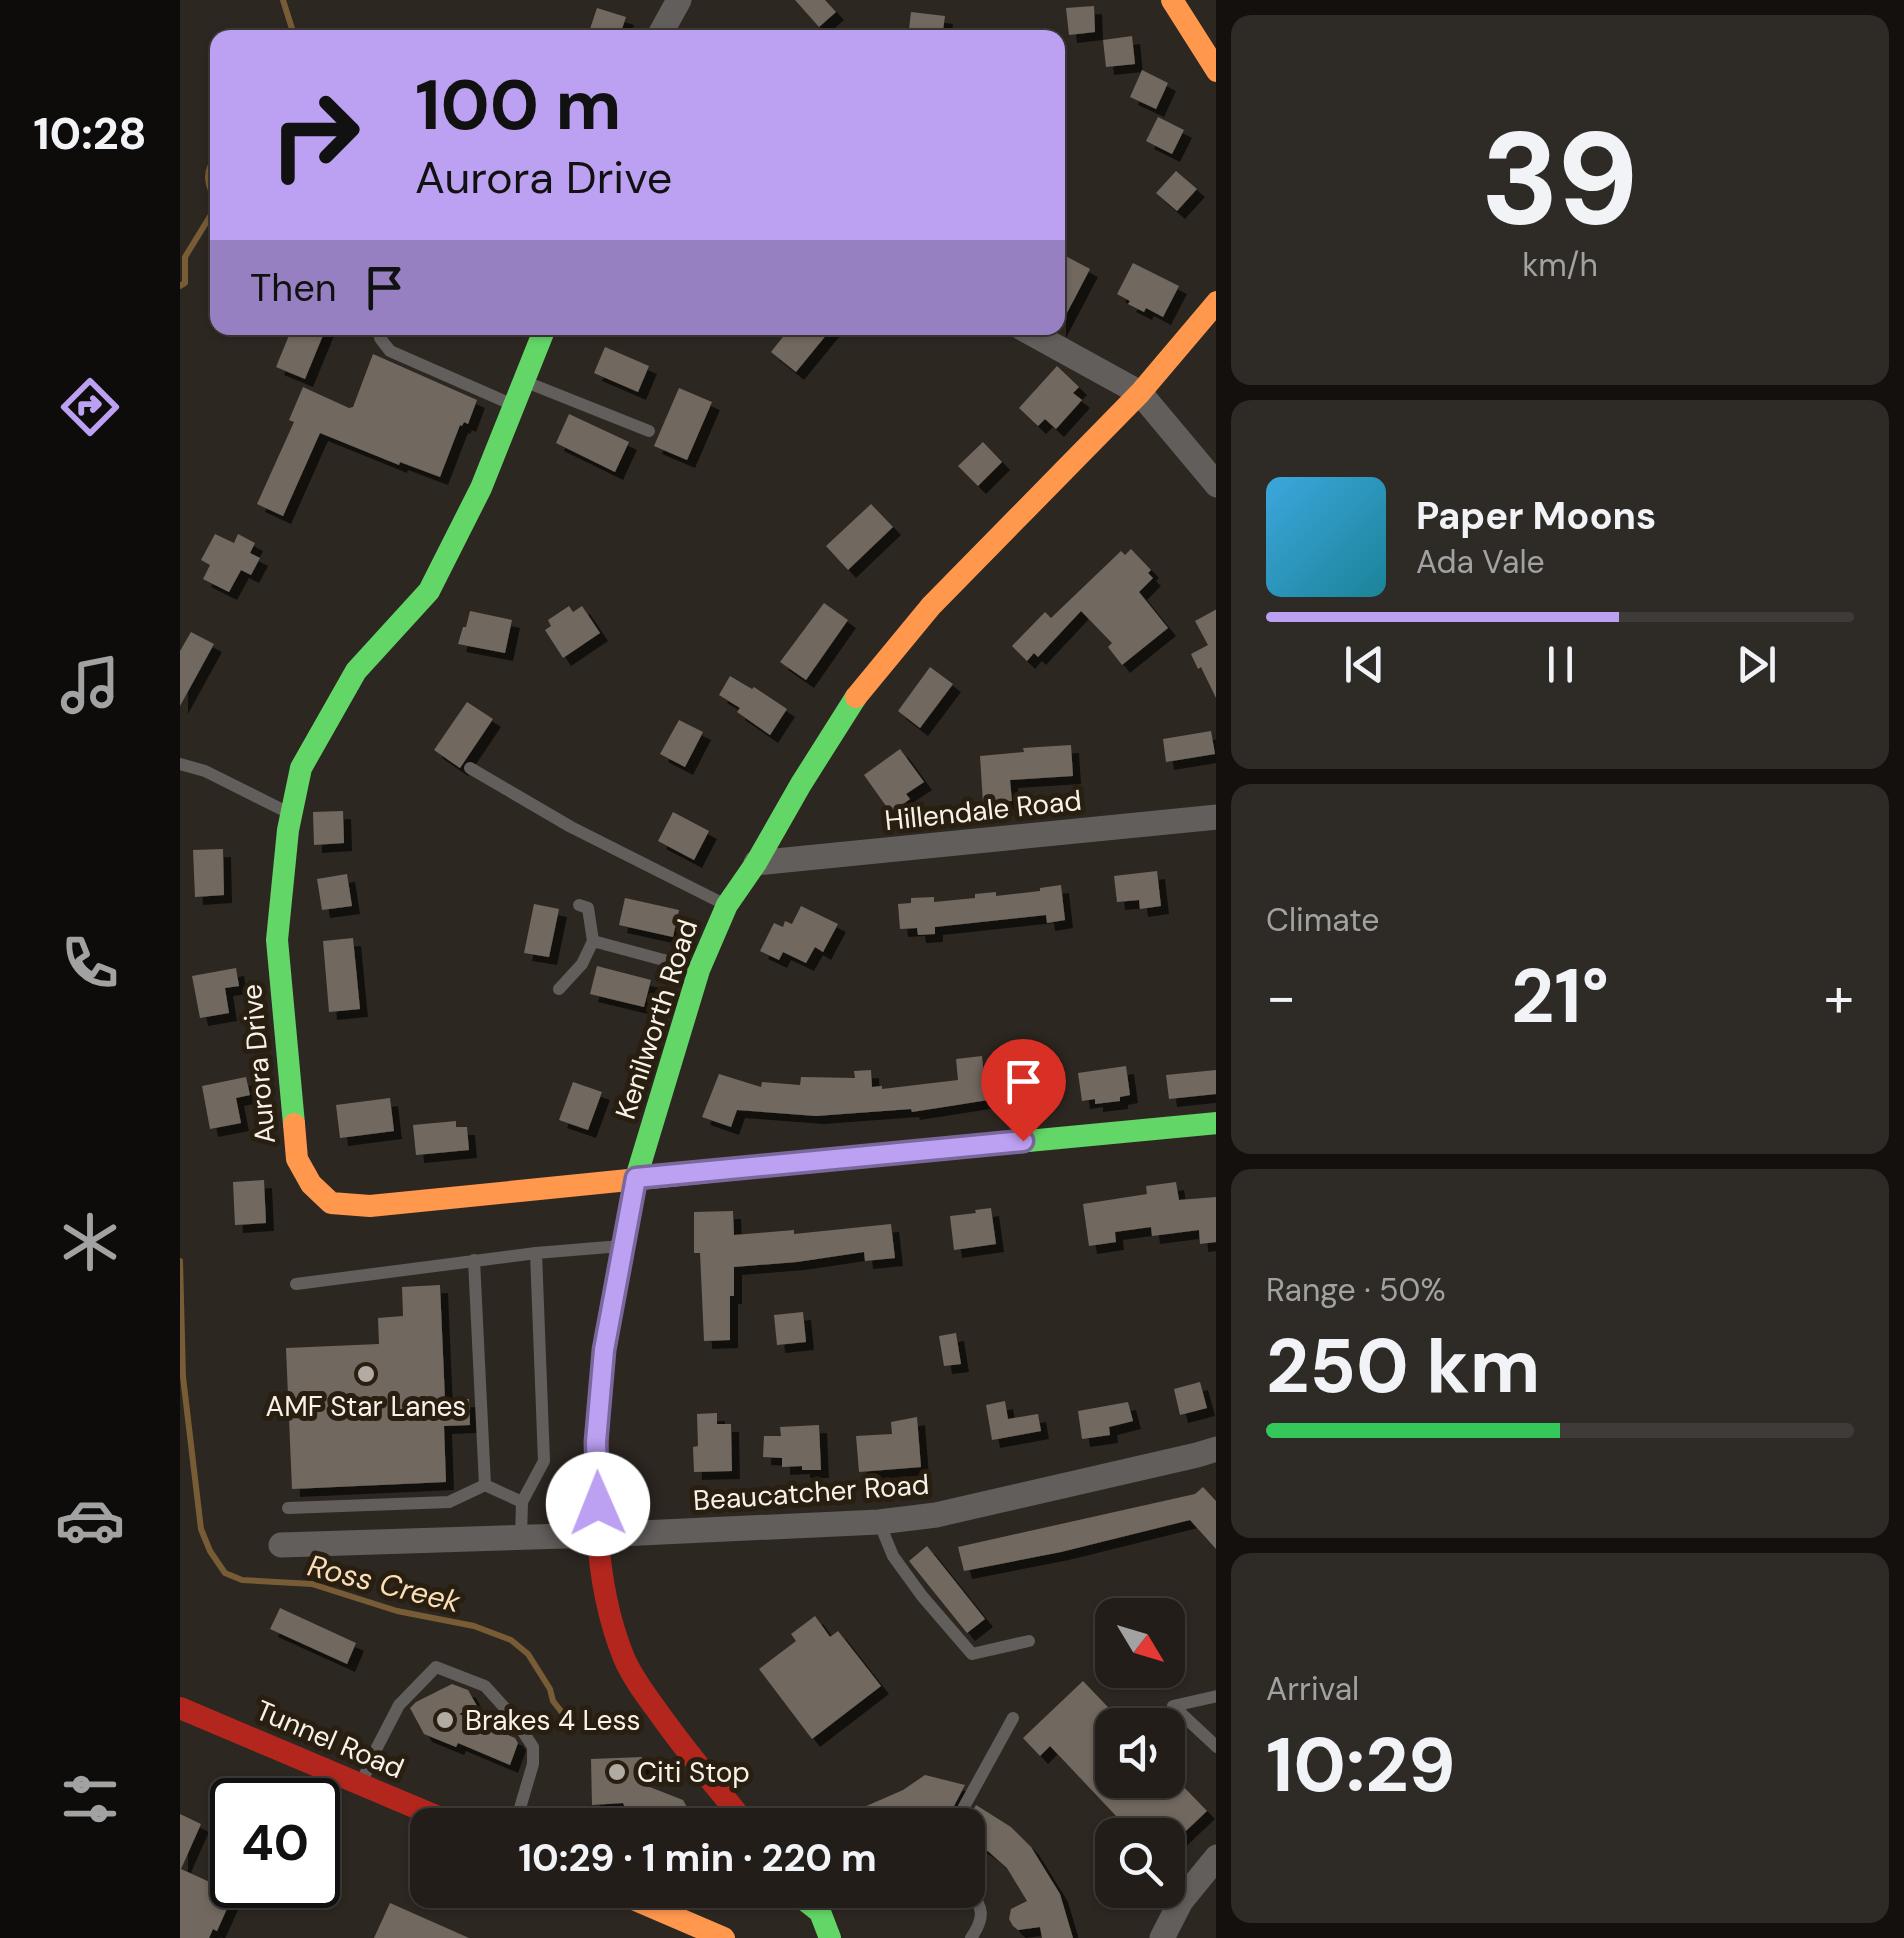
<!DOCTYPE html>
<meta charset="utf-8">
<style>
:root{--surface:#221d19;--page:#2e2a26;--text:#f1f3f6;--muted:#a2a2a2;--line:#3f3b38;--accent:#bca0f2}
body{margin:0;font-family:"DM Sans",sans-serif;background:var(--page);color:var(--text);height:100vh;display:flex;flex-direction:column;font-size:38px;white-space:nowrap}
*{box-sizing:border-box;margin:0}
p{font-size:32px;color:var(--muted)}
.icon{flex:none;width:55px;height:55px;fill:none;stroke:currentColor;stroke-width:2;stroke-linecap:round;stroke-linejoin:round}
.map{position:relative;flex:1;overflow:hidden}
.sheet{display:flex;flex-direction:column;gap:15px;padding:15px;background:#13100e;width:688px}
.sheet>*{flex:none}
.banner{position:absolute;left:30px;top:30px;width:855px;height:305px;border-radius:20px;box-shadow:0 2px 8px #0004,0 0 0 2px var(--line);background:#bca0f2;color:#111;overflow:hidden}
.needle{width:65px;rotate:128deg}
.controls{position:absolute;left:915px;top:1598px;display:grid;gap:20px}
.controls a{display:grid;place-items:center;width:90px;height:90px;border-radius:20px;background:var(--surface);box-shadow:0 2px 8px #0004,0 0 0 2px var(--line);font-size:50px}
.speed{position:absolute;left:30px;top:1778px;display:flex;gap:20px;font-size:50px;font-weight:700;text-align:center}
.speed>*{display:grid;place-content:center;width:130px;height:130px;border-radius:50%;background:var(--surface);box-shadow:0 2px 8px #0004,0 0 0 2px var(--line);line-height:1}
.speed .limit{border:5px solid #111;border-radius:15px;background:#fff;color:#111}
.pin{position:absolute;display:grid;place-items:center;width:85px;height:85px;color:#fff;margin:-102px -42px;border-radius:50% 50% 50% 0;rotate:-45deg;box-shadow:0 0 10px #0007}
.pin .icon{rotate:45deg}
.me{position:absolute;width:110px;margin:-55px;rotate:359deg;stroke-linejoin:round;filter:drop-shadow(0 0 8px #0008)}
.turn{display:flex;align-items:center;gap:35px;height:210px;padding:0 40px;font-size:45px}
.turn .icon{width:130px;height:130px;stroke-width:2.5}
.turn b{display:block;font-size:70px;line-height:85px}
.then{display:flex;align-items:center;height:95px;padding:0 40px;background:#0003;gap:20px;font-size:38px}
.big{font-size:75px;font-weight:700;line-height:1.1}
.sheet .tile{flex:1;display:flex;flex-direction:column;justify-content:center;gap:15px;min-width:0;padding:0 35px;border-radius:20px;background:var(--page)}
.sheet .dial{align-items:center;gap:0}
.dial b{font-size:130px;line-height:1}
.song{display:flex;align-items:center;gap:30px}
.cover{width:120px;height:120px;border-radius:15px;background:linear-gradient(135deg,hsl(200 70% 55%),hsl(190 70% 35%))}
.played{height:10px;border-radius:5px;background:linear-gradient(90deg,var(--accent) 60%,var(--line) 60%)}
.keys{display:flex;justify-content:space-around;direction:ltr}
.heat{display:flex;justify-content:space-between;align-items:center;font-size:55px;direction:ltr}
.charge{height:15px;border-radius:8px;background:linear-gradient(90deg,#34c759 50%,var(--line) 0)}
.trip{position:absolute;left:230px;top:1808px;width:575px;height:100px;border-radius:20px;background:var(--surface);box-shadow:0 2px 8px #0004,0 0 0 2px var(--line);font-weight:700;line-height:100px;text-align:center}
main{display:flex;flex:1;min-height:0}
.menu{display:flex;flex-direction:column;width:180px;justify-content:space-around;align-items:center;background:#0e0c0a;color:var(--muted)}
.menu .icon{width:70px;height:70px}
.menu .current{color:var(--accent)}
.menu b{font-size:45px;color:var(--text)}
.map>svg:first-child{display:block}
</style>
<main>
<nav class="menu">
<b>10:28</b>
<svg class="icon current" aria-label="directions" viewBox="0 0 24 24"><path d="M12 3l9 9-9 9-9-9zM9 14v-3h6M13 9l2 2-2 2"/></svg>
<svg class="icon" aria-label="music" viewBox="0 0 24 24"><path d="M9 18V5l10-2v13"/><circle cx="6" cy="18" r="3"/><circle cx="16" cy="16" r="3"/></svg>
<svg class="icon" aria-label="phone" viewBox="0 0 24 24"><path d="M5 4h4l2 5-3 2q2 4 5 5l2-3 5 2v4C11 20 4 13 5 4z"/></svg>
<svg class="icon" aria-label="climate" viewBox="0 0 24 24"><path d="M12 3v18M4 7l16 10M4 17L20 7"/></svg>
<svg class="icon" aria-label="car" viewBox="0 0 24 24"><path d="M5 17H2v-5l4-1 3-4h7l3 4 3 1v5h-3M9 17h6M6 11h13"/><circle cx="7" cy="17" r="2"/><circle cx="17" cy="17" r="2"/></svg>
<svg class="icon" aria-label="filters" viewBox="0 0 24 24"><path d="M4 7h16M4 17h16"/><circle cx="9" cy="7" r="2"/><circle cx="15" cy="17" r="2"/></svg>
</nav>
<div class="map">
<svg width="1037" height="1938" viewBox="0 0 1037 1938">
<defs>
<filter id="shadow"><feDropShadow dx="8" dy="8" stdDeviation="0" flood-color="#0009"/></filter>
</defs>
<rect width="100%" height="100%" fill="#2d2721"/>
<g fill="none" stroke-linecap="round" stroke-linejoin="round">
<!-- stream -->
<g stroke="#785c36" stroke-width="6">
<path d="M 103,0 L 114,35 L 110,38"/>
<path d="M 0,286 L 5,283 L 5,257 L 37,205 C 28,186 22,172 38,155"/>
<path d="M 0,1261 L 3,1377 L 21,1529 L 30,1551 L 45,1573 L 62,1580 L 132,1584 L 217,1611 L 294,1626 L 331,1640 L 348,1654 L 370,1689 L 373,1701 L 388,1720"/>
</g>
</g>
<!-- building -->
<g fill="#71685e" filter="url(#shadow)">
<path d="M 615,0 L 645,0 L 656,12 L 639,27 Z"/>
<path d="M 914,6 L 915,32 L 889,35 L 886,8 Z"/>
<path d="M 417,8 L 446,17 L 439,38 L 407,38 Z"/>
<path d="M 731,12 L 765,16 L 762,38 L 728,38 Z"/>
<path d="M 952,36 L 955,64 L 926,67 L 923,40 Z"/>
<path d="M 962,70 L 988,83 L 976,109 L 950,97 Z"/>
<path d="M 978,117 L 1004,130 L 992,154 L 966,141 Z"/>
<path d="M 996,171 L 1017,189 L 997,211 L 976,193 Z"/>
<path d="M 878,252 L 910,269 L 878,330 Z"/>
<path d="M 953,263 L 999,286 L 983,317 L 966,308 L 964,312 L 948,304 L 950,301 L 937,294 Z"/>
<path d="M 112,328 L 146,328 L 125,379 L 96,367 Z"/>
<path d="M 610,328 L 652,328 L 616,372 L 591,352 Z"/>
<path d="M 425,347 L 469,366 L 458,392 L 414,373 Z"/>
<path d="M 193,354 L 297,400 L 288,424 L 284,422 L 282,426 L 280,425 L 260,477 L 220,462 L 219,465 L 140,433 L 103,516 L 77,504 L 114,422 L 109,420 L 123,387 L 169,408 L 173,407 Z"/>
<path d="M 877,366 L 899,387 L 893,393 L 902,400 L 876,429 L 865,419 L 858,426 L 839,408 Z"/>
<path d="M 499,388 L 532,402 L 507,460 L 474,446 Z"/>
<path d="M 389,414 L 449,442 L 435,472 L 376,443 Z"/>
<path d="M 803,442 L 822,462 L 798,486 L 778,466 Z"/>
<path d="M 691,504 L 713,527 L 668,570 L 646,546 Z"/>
<path d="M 35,534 L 54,543 L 58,534 L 75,543 L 70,553 L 80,558 L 71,575 L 61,570 L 49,592 L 23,579 L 30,565 L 21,560 Z"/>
<path d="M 951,549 L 971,570 L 968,573 L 973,578 L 959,592 L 988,628 L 942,665 L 928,647 L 932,643 L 901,611 L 858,657 L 854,653 L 847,661 L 832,646 L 865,612 L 871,618 L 941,551 L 945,555 Z"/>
<path d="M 644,603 L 668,620 L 626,680 L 600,662 Z"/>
<path d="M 389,606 L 393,612 L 402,606 L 420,633 L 383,658 L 365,630 L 371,626 L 368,620 Z"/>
<path d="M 1037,609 L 1037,700 L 1021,667 L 1018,669 L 1011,654 L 1028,645 L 1015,621 Z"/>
<path d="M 290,611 L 332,620 L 325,653 L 278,644 L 283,627 L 286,627 Z"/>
<path d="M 11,632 L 34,644 L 0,706 L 0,651 Z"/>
<path d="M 750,667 L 773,684 L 740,728 L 718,711 Z"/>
<path d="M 550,676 L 572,689 L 574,687 L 607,709 L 590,735 L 557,712 L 560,708 L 539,695 Z"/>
<path d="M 287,702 L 313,719 L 280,768 L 254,750 Z"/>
<path d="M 499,720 L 523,732 L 505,767 L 480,754 Z"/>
<path d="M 1031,731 L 1035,754 L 986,762 L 983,739 Z"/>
<path d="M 891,745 L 893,776 L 830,780 L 832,801 L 803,803 L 800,756 L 844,752 L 843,748 Z"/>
<path d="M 720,749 L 744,782 L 726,794 L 730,799 L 711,813 L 684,775 Z"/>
<path d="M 163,811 L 164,843 L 134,845 L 133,812 Z"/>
<path d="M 493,812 L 529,831 L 514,860 L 478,841 Z"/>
<path d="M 43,849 L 44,895 L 15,897 L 13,850 Z"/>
<path d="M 977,871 L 981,906 L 960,909 L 959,900 L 937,902 L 934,876 Z"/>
<path d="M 167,874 L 172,906 L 142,910 L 137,879 Z"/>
<path d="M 881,885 L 885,920 L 867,923 L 866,915 L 755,927 L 755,934 L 738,935 L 737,928 L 720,929 L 718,904 L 731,903 L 731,898 L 754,897 L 754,902 L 795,898 L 795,894 L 816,892 L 816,896 L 860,891 L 860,888 Z"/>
<path d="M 445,898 L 499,910 L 493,937 L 439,925 Z"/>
<path d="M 354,904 L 379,909 L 369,957 L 344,953 Z"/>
<path d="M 621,906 L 658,924 L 643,952 L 635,947 L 626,963 L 603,952 L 599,960 L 580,951 L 594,923 L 603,927 L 605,921 L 612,924 Z"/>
<path d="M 173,938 L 180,1009 L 149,1012 L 143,941 Z"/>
<path d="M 417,966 L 471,980 L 464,1007 L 410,994 Z"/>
<path d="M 56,968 L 59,986 L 45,988 L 49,1013 L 20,1018 L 12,976 Z"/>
<path d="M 802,1056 L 804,1074 L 859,1069 L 862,1102 L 835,1105 L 834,1096 L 732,1112 L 731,1109 L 636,1116 L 557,1110 L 551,1127 L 522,1117 L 539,1074 L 581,1087 L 582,1082 L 620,1085 L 621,1077 L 675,1078 L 674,1071 L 691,1070 L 692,1087 L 702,1086 L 702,1089 L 778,1080 L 776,1059 Z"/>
<path d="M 946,1066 L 950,1095 L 940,1097 L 940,1101 L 915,1104 L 915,1099 L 902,1101 L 898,1073 Z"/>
<path d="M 1037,1070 L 1037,1094 L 989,1099 L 986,1075 Z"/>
<path d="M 66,1077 L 70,1095 L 56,1098 L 61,1123 L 30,1129 L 22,1086 Z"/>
<path d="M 393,1082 L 422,1092 L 408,1130 L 379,1120 Z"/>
<path d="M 210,1098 L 214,1131 L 160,1138 L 156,1105 Z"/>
<path d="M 276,1121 L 276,1127 L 287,1127 L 289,1150 L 236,1155 L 233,1125 Z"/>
<path d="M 84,1180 L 86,1223 L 55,1225 L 53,1182 Z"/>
<path d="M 996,1182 L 999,1200 L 1037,1197 L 1037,1242 L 1020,1244 L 1019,1230 L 972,1236 L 971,1227 L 935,1232 L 936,1242 L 909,1246 L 903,1204 L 967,1194 L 966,1186 Z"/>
<path d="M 811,1208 L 816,1244 L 774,1250 L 770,1216 L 796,1213 L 795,1210 Z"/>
<path d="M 553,1211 L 554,1235 L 614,1230 L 614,1234 L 711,1224 L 715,1258 L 685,1261 L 684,1252 L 617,1262 L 554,1267 L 554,1296 L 550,1296 L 550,1340 L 524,1341 L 520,1253 L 514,1253 L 514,1212 Z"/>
<path d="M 260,1285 L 265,1400 L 289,1399 L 290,1425 L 264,1426 L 266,1482 L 112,1489 L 106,1348 L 199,1344 L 198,1318 L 223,1316 L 222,1287 Z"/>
<path d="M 623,1312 L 626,1342 L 597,1345 L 594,1315 Z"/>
<path d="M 776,1333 L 781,1364 L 764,1366 L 759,1336 Z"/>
<path d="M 1020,1382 L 1027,1408 L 1000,1415 L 994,1389 Z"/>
<path d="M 825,1401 L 828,1419 L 858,1414 L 861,1431 L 812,1440 L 806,1405 Z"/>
<path d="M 948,1402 L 953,1421 L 929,1427 L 930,1435 L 902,1439 L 898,1411 Z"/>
<path d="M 537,1413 L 537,1424 L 551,1424 L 552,1471 L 514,1472 L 513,1447 L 518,1446 L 517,1414 Z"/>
<path d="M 737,1417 L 741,1467 L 679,1472 L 676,1436 L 712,1434 L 711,1422 Z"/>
<path d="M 639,1425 L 641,1470 L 622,1470 L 622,1466 L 602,1467 L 602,1458 L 583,1457 L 584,1436 L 601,1436 L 600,1427 Z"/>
<path d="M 1023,1487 L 1037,1502 L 1037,1550 L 1010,1520 L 881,1552 L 784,1571 L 778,1547 L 1015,1494 Z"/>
<path d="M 747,1546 L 805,1619 L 787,1633 L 729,1561 Z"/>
<path d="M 100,1608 L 176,1643 L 167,1664 L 90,1629 Z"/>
<path d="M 635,1616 L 650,1637 L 658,1631 L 701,1686 L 632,1739 L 579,1669 L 616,1641 L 611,1634 Z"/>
<path d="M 903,1681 L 945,1725 L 932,1725 L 932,1780 L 997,1780 L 1027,1811 L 988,1848 L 988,1835 L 954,1835 L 870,1746 L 860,1756 L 843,1738 Z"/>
<path d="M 272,1684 L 288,1690 L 297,1706 L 279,1714 L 335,1738 L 338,1743 L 330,1765 L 278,1743 L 276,1747 L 244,1734 L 230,1708 L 236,1702 Z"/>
<path d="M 462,1757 L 462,1784 L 503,1800 L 517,1825 L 453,1825 L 443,1803 L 412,1805 L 411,1759 Z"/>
<path d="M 745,1775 L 785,1785 L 764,1825 L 734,1820 L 721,1825 L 643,1825 L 723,1790 Z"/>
<path d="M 796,1805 L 831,1827 L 851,1847 L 880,1894 L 893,1938 L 862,1938 L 860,1927 L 838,1930 L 833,1926 L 829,1919 L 831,1909 L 847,1901 L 827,1868 L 809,1852 L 788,1838 L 788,1825 L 785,1825 Z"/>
<path d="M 0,1814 L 21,1824 L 1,1869 L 54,1893 L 37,1931 L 33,1929 L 29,1938 L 0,1938 Z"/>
<path d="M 210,1903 L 289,1938 L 194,1938 Z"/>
</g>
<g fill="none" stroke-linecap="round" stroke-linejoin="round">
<!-- lane -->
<g stroke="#615e5c" stroke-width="12">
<path d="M 201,328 L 200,338 L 210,351 L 331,404"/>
<path d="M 346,382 L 469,431"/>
<path d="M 0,764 L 25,771 L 109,813"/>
<path d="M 290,768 L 391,827 L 544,904"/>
<path d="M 399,905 L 408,908 L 413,941"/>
<path d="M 379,989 L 402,964 L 413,941 L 517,969"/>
<path d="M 294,1260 L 305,1485 L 342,1502"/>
<path d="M 116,1284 L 356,1253"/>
<path d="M 108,1508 L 269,1502 L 305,1485"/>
<path d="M 699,1522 L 713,1556 L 742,1596 L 792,1654 L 849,1641"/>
<path d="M 341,1538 L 342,1502 L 364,1461 L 356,1253 L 441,1246"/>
<path d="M 1037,1696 L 993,1706 L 1037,1747"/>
<path d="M 183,1780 L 192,1757 L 219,1705 L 256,1667 L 305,1686 L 334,1718 L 353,1747 L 353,1764 L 335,1825"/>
<path d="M 774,1825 L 833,1718"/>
<path d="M 788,1887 C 803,1907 806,1917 791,1938"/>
</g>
<!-- street -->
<g stroke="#615e5c" stroke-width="25">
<path d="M 478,38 L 499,0"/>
<path d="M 842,328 L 960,393 L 1037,485"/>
<path d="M 576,863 L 1037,817"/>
<path d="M 101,1545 L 418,1535 L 699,1522 L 756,1515 L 1017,1455 L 1037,1449"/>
<path d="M 982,1938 L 1001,1901 L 1037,1857"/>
</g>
<!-- fast -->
<g stroke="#63d668" stroke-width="22">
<path d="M 114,1124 L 97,940 L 108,830 L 121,768 L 176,671 L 249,591 L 301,488 L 365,328"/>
<path d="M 638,1161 L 1037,1123"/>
<path d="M 420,1399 L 424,1351 L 456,1178 L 519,970 L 547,905 L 576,863 L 621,784 L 676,697"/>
<path d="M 617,1894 L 640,1912 L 650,1938"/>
</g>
<!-- slow -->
<g stroke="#ff974d" stroke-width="22">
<path d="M 992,0 L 1037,71"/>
<path d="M 676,697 L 751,606 L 960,393 L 1037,302"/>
<path d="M 114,1124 L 117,1159 L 131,1184 L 151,1203 L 190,1206 L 638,1161"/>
<path d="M 432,1890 L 544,1938"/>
</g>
<!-- jam -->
<g stroke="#b3261e" stroke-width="22">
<path d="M 420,1399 C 414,1485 411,1577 444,1658 C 453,1679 468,1698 481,1716 C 508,1754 538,1789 567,1825"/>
<path d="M 0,1708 L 277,1825"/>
</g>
</g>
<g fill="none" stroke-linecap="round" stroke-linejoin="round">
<!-- route casing -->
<g stroke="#7a689d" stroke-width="25">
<path id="route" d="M 418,1504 L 416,1442 L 424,1350 L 456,1178 L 843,1141"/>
</g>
<!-- route -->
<use href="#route" stroke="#bca0f2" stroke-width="18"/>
</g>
<!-- markers -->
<g fill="#b2aba3" stroke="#291f11" stroke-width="4">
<circle cx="186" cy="1374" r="10"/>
<circle cx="265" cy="1720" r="10"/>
<circle cx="437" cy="1772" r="10"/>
</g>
<g text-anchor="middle" stroke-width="10" stroke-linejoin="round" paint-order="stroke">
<!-- street labels -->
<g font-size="28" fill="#f9f2e9" stroke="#291f11">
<text transform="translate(803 810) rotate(-6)" y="10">Hillendale Road</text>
<text transform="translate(476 1019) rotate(-72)" y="10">Kenilworth Road</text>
<text transform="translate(78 1064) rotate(-95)" y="10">Aurora Drive</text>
<text transform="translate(631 1492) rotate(-4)" y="10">Beaucatcher Road</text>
<text transform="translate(150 1739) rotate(23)" y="10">Tunnel Road</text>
</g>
<!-- poi labels -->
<g font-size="28" fill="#f9f2e9" stroke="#291f11" text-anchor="start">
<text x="186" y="1416" text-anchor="middle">AMF Star Lanes</text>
<text x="285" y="1730">Brakes 4 Less</text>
<text x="457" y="1782">Citi Stop</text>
</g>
<!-- water labels -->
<g font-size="30" font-style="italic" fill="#fbdeb8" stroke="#291f11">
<text transform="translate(204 1584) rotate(14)" y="10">Ross Creek</text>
</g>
</g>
</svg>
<div class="controls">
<a><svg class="needle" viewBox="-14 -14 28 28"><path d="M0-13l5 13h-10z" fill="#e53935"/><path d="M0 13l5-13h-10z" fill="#a2a2a2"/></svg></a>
<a><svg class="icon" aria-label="sound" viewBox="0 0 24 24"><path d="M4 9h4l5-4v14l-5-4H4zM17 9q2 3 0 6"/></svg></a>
<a><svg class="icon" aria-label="search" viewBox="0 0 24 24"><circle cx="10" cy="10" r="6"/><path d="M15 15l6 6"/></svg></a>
</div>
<div class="speed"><div class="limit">40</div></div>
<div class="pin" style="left:843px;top:1141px;background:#d93025"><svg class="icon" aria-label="arrive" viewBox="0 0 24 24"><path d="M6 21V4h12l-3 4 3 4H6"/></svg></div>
<svg class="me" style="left:418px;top:1504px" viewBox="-20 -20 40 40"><circle r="19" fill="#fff"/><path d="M0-13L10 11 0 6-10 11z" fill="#bca0f2"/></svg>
<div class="trip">10:29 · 1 min · 220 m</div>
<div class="banner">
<div class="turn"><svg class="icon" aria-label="right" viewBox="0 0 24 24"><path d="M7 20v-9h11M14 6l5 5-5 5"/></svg><div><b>100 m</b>Aurora Drive</div></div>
<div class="then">Then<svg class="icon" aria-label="arrive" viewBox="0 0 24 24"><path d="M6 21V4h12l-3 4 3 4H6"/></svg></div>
</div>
</div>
<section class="sheet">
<div class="tile dial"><b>39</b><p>km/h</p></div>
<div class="tile">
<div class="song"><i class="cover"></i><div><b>Paper Moons</b><p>Ada Vale</p></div></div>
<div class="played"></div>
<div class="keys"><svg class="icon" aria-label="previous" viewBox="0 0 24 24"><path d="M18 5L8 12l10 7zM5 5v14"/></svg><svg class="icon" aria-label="pause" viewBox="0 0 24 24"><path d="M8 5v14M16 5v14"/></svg><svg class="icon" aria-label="next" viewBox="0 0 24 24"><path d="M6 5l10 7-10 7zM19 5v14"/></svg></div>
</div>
<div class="tile"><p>Climate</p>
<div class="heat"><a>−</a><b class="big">21°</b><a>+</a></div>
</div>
<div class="tile"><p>Range · 50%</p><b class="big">250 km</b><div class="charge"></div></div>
<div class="tile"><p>Arrival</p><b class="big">10:29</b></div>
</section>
</main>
